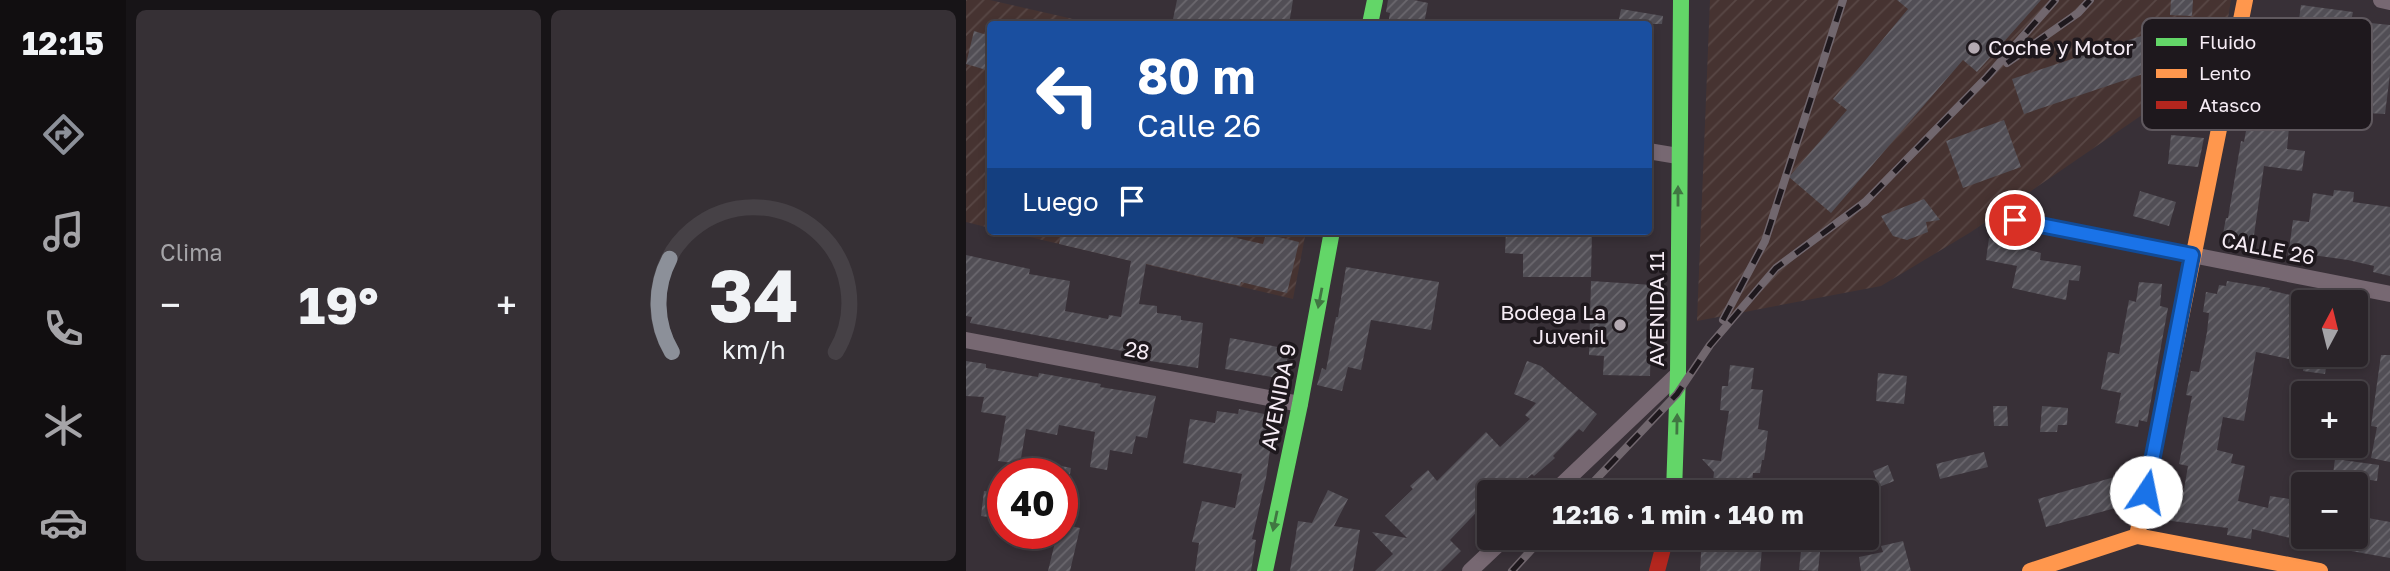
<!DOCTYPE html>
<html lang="es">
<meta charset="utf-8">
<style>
:root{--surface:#2a2429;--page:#363035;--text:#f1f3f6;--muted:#a5a4a8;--line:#464146;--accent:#8c9099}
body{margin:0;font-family:"Golos Text",sans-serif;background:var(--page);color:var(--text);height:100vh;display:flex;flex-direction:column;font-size:26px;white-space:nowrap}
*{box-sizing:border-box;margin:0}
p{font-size:23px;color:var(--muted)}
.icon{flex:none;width:38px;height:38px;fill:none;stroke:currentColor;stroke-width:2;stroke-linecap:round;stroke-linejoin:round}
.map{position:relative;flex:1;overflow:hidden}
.sheet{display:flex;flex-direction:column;gap:10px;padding:10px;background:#171417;width:840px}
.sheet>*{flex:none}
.banner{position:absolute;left:21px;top:21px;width:665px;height:214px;border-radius:7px;box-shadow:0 4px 10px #0003,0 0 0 2px var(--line);background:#1a4fa0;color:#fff;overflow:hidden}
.needle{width:46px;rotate:7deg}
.fabs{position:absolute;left:1325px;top:290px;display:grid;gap:14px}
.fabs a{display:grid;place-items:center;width:77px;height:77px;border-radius:7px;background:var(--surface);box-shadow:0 4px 10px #0003,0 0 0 2px var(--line);font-size:35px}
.speed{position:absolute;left:21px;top:458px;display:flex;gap:14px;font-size:35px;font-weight:700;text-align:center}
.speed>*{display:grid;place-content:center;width:91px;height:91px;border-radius:50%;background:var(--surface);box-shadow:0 4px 10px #0003,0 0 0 2px var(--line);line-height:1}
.speed .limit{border:10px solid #d22;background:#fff;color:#111}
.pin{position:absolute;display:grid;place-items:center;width:60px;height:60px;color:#fff;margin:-30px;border:4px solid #fff;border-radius:50%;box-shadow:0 2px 7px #0007}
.me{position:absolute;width:77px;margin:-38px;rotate:11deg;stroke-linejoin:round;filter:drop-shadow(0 0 5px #0008)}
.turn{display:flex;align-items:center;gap:24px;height:147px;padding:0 35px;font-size:32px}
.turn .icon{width:91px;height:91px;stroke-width:2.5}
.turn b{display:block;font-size:49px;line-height:60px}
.then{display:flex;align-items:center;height:66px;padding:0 35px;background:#0003;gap:14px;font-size:26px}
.big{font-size:52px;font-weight:700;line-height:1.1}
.sheet .widget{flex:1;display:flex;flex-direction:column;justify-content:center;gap:10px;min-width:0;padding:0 24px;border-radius:10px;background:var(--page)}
.sheet .dial{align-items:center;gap:0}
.dial svg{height:182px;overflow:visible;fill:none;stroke:var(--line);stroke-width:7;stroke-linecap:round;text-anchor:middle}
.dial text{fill:var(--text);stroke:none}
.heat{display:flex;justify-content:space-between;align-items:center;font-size:38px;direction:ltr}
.sheet .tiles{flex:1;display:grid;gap:10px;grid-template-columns:repeat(2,1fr)}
.trip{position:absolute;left:511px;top:480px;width:402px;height:70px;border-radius:7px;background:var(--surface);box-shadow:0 4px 10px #0003,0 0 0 2px var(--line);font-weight:700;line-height:70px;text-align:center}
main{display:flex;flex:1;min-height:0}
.tab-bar{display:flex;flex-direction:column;width:126px;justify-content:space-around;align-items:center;background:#110e10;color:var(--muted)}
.tab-bar .icon{width:49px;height:49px}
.tab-bar .current{color:var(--accent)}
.tab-bar b{font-size:32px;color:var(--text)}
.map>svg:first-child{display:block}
</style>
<main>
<nav class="tab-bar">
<b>12:15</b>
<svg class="icon current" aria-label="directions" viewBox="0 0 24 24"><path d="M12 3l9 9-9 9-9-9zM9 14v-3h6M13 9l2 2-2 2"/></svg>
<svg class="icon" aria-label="music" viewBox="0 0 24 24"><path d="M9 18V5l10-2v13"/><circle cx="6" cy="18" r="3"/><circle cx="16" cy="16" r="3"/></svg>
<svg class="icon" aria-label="phone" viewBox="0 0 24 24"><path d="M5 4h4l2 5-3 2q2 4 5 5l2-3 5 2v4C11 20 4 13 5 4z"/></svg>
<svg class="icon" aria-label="climate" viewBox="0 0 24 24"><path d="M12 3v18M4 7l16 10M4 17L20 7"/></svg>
<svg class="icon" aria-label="car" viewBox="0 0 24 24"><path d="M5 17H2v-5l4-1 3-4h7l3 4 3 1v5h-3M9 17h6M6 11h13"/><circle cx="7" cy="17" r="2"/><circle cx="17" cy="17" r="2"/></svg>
</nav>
<section class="sheet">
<div class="tiles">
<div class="widget"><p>Clima</p>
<div class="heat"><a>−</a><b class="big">19°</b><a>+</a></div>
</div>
<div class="widget dial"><svg viewBox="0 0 100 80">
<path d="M14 69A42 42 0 1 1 86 69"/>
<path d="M14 69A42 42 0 0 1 13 28" stroke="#8c9099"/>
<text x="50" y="56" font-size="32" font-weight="700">34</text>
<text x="50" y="72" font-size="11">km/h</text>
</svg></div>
</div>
</section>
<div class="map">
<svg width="1424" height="571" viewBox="0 0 1424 571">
<defs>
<pattern id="industrial-furrows" width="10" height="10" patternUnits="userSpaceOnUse" patternTransform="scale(1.75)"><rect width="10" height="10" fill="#463331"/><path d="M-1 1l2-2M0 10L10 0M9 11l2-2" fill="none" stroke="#584745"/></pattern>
<pattern id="building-hatch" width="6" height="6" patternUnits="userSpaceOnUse" patternTransform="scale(1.75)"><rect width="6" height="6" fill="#514e55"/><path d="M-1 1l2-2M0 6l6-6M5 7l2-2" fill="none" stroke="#6b686e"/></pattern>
</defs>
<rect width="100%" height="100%" fill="#383037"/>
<!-- industrial -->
<g fill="url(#industrial-furrows)">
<path d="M 0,0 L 24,0 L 129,24 L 24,24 L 24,228 L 0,222 Z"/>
<path d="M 744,0 L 1265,0 L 1255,61 L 1005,232 L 915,286 L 731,321 Z"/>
<path d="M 38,231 L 340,231 L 327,299 Z"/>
</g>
<!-- building -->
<g fill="url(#building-hatch)">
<path d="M 211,0 L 327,0 L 323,24 L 206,24 Z"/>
<path d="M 422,0 L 448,0 L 462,3 L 458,24 L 422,24 L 424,13 L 420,12 Z"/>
<path d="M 931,0 L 1075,0 L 1011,72 L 997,60 L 865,213 L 823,177 L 881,110 L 867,99 L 942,9 Z"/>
<path d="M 1205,0 L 1227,0 L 1226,16 L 1204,15 Z"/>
<path d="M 1335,5 L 1387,12 L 1385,21 L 1424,25 L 1424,74 L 1419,114 L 1401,113 L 1403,90 L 1394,89 L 1395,82 L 1378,81 L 1383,39 L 1353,36 L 1353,31 L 1332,27 Z"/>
<path d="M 655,9 L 697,16 L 696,24 L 652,24 Z"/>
<path d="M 8,31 L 24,36 L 24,71 L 0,64 Z"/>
<path d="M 1175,36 L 1186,71 L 1058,114 L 1046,79 Z"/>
<path d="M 1288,86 L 1310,89 L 1306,115 L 1324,117 L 1321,149 L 1339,151 L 1336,171 L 1298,166 L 1286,249 L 1255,244 L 1260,218 L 1262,218 L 1275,141 L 1278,142 Z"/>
<path d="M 1038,120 L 1055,167 L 997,188 L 980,141 Z"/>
<path d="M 1205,135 L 1238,138 L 1232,167 L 1202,164 Z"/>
<path d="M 1368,190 L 1388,192 L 1387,202 L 1424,207 L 1424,276 L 1407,272 L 1408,266 L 1382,260 L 1339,254 L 1338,259 L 1322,257 L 1327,220 L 1343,222 L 1347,193 L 1367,196 Z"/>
<path d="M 1174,191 L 1210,202 L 1203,226 L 1167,216 Z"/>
<path d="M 958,199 L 974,220 L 960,222 L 962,232 L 941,240 L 927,236 L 915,216 Z"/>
<path d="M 96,231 L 239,231 L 297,244 L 300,234 L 333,242 L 321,293 L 275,282 L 274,286 L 180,264 L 173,304 L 191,306 L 191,313 L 215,316 L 215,320 L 237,323 L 232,368 L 184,361 L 184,356 L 4,323 L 6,317 L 0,316 L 0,255 L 64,269 L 63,274 L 104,281 L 99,311 L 142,319 L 143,315 L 155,317 L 165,261 L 93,244 Z"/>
<path d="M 540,231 L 626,231 L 625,277 L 557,277 L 557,254 L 539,253 Z"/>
<path d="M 1023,238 L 1039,241 L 1039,244 L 1075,253 L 1074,260 L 1115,266 L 1113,281 L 1103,280 L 1100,300 L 1046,288 L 1051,266 L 1020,260 Z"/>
<path d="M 380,267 L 473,282 L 465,330 L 405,320 L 395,370 L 382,367 L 376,391 L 351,385 L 356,368 L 360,370 L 370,317 L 372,317 Z"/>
<path d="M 625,281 L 687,285 L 684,376 L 637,375 L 638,356 L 623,355 Z"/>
<path d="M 1261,281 L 1304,288 L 1303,290 L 1337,298 L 1337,362 L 1290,352 L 1278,421 L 1257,417 L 1251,450 L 1267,454 L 1265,463 L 1279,466 L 1272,501 L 1302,508 L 1304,496 L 1337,501 L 1337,523 L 1333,540 L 1286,529 L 1285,539 L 1261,535 L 1262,528 L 1198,520 L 1202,493 L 1217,495 L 1222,466 L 1213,464 L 1226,396 L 1220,395 L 1225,371 L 1233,372 L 1241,332 L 1243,313 L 1237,312 L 1240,292 L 1251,294 L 1253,285 L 1260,286 Z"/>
<path d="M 1173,282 L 1196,284 L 1194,306 L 1202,308 L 1181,422 L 1173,420 L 1172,427 L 1149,423 L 1155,393 L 1135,389 L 1142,352 L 1153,354 L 1163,300 L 1170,302 Z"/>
<path d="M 264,338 L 323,349 L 318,379 L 259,369 Z"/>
<path d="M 1340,355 L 1362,355 L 1359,374 L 1337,371 Z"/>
<path d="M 1415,355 L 1424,355 L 1424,462 L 1405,458 L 1411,427 L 1405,426 Z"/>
<path d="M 0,361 L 20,364 L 20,368 L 72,377 L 73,373 L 135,384 L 134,387 L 190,396 L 181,438 L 170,436 L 166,454 L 144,450 L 141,470 L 124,467 L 129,432 L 93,425 L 91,435 L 60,429 L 54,464 L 32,461 L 40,416 L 15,412 L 18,397 L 0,396 Z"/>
<path d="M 561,361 L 575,366 L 631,414 L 617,432 L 613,429 L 587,456 L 589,458 L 568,476 L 566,474 L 546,492 L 523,492 L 523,499 L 484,540 L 495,551 L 475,571 L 409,571 L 427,554 L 406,532 L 441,538 L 419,516 L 447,489 L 444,486 L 462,470 L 471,481 L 520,432 L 534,447 L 564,419 L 559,415 L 570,403 L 548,394 Z"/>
<path d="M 764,365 L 788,368 L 785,389 L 797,390 L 792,429 L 802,431 L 798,460 L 796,460 L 794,473 L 787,473 L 785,492 L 746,492 L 748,472 L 736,459 L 755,461 L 763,411 L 754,410 L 756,386 L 762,386 Z"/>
<path d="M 912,373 L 941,376 L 938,404 L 910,401 Z"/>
<path d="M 1027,406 L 1041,406 L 1042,426 L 1028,426 Z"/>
<path d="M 1076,406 L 1102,408 L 1101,425 L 1092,425 L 1091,432 L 1074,432 Z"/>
<path d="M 273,409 L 309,416 L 300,478 L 286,539 L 290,540 L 285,571 L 229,571 L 233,543 L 226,542 L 236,501 L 269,508 L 276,474 L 217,463 L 224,419 L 249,423 L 251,411 L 272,414 Z"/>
<path d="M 1018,452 L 1022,467 L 974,479 L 970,464 Z"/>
<path d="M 63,459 L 105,468 L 104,474 L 60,474 Z"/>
<path d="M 1369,459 L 1413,465 L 1411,481 L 1367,474 Z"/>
<path d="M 922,465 L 928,481 L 913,487 L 907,471 Z"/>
<path d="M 1166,472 L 1168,482 L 1164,504 L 1080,527 L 1072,499 Z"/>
<path d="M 362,490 L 382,499 L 368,526 L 394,530 L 387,571 L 324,571 L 332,521 L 346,523 Z"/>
<path d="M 18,491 L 37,493 L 37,519 L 15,516 Z"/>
<path d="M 1391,516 L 1424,522 L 1424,558 L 1385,551 L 1387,537 L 1390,537 Z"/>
<path d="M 96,524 L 114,528 L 104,571 L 82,571 L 91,534 L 96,534 Z"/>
<path d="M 736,537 L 797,537 L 794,571 L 734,571 Z"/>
<path d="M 937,541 L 945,571 L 895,571 L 893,557 L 917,552 L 915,546 Z"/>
<path d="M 835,551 L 854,552 L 852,571 L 833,570 Z"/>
</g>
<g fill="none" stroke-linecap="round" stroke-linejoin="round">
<!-- street -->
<g stroke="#776872" stroke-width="16">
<path d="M 1415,0 L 1424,2"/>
<path d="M 682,151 L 712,156"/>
<path d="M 1049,220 L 1424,294"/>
<path d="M 0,340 L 334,404"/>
<path d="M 588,492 L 712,374"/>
<path d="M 504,571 L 540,537"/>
</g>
<!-- fast -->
<g stroke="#63d668" stroke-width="16">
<path d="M 404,24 L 409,0"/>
<path d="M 708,492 L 712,374 L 715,0"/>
<path d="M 299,571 L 334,404 L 366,231"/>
</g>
<!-- slow -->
<g stroke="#ff974d" stroke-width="16">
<path d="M 1171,536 L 1279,0"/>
<path d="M 1064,571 L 1171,536 L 1354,571"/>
</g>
<!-- jam -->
<path stroke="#b3261e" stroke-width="16" d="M 691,571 L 700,537"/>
<!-- rail casing -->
<g stroke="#71676e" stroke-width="8">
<g id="rail">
<path d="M 1041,63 L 1112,13 L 1124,0"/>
<path d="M 757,320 L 799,241 L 877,0"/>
<path d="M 618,492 L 711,394 L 744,345 L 810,268 L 899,202 L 1021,77 L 1089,0"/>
<path d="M 546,571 L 577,537"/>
</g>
</g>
<!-- rail -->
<use href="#rail" stroke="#1e181d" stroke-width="5" stroke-dasharray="16" stroke-linecap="butt"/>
</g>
<!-- one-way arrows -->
<defs><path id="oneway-solid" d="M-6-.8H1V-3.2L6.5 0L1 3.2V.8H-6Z" transform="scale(1.75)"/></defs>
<g fill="#407742">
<use href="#oneway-solid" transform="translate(712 196) rotate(-90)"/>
<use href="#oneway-solid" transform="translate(354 298) rotate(101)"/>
<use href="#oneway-solid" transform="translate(711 424) rotate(-89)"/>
<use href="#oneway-solid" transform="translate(309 521) rotate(102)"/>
</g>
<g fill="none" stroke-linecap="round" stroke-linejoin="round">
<!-- route casing -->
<g stroke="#114b97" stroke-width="18">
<path id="route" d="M 1049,220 L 1226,255 L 1180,492"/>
</g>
<!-- route -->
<use href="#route" stroke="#1a73e8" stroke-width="12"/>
</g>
<!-- markers -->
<g fill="#b4aab2" stroke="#1e181d" stroke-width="2.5">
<circle cx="1008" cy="48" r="7"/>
<circle cx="654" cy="325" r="7"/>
</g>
<g text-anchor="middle" stroke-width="7" stroke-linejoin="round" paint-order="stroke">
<!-- poi labels -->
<g font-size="21" fill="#f6ecf5" stroke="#1e181d" text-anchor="start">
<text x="1022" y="55">Coche y Motor</text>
<text x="640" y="320" text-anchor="end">Bodega La<tspan x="640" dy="24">Juvenil</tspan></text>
</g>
<!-- street labels -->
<g font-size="21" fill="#f6ecf5" stroke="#1e181d">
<text transform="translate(1302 249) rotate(11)" y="7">CALLE 26</text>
<text transform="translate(691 309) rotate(-90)" y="7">AVENIDA 11</text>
<text transform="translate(171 351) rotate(11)" y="7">28</text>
<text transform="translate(313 397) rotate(-79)" y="7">AVENIDA 9</text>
</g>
</g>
<!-- legend -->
<rect x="1176" y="18" width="230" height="112" rx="10" fill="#1e181d" stroke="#5f585e" stroke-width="2"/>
<rect x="1190" y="38" width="31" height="8" fill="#63d668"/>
<rect x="1190" y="69" width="31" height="9" fill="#ff974d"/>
<rect x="1190" y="101" width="31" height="8" fill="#b3261e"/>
<g font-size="19" fill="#f6ecf5">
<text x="1233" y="49">Fluido</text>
<text x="1233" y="80">Lento</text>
<text x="1233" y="112">Atasco</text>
</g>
</svg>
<div class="fabs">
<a><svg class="needle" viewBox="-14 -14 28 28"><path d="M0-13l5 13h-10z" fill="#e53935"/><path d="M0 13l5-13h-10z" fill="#a5a4a8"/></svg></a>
<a>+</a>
<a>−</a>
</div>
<div class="speed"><div class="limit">40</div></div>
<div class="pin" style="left:1049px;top:220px;background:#d93025"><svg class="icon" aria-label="arrive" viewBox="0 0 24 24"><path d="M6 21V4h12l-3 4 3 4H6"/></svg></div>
<svg class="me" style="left:1180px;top:492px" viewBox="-20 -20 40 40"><circle r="19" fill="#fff"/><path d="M0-13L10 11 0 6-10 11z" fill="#1a73e8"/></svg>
<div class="trip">12:16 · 1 min · 140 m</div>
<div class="banner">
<div class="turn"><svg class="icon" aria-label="left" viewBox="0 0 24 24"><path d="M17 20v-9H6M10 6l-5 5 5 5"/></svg><div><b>80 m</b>Calle 26</div></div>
<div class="then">Luego<svg class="icon" aria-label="arrive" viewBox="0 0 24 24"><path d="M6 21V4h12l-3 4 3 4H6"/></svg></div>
</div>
</div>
</main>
